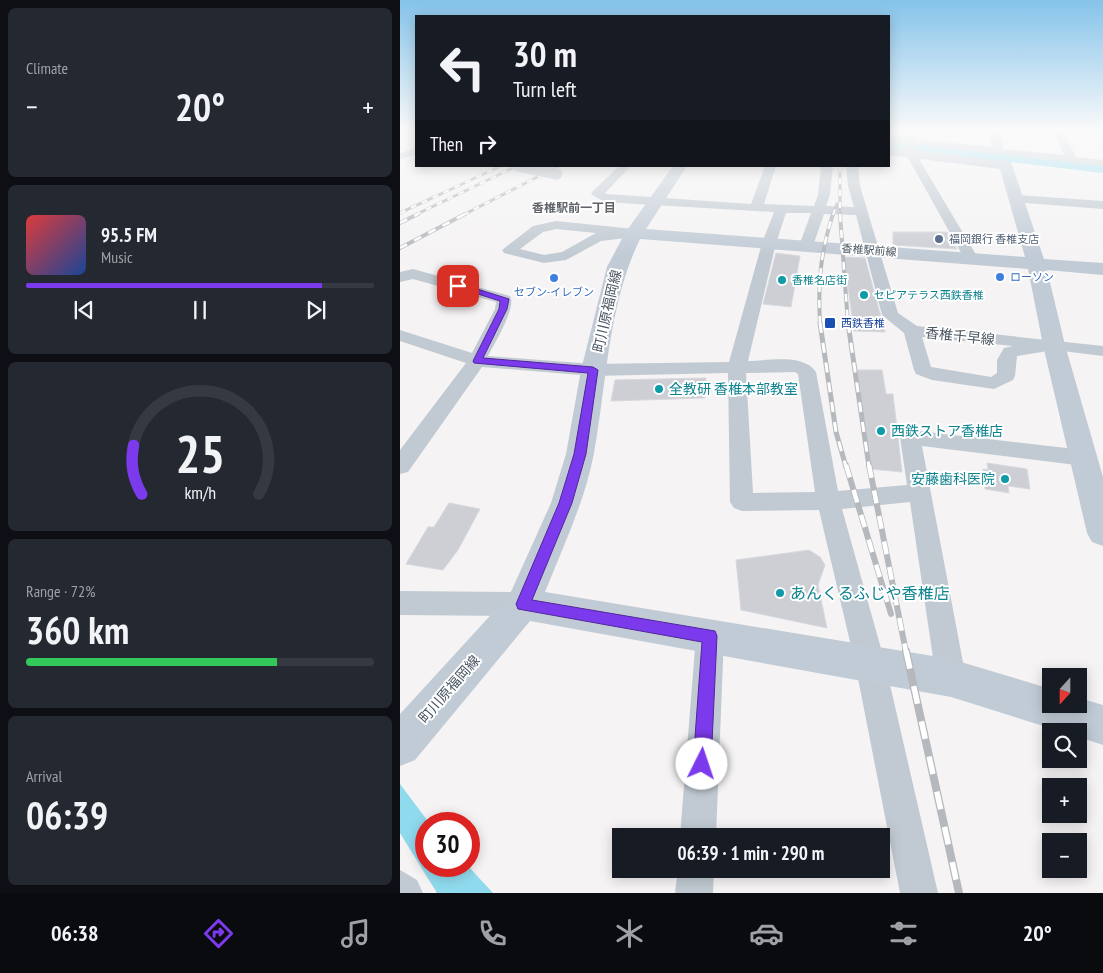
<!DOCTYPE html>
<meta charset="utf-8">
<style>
:root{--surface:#171b24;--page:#242831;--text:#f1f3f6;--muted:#9ea1a6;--line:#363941;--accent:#7c3aed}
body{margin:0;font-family:"PT Sans Narrow","Noto Sans JP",sans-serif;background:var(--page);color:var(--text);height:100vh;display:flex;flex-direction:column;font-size:19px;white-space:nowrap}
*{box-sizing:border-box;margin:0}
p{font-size:16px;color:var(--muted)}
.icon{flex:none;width:28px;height:28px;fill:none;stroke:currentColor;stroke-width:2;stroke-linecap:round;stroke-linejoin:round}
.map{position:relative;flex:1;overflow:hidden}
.side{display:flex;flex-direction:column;gap:8px;padding:8px;background:#0d0f14;width:400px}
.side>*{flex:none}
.guide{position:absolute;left:15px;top:15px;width:475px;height:152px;border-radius:0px;box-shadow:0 2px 12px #0003;background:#171b24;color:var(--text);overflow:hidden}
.needle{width:32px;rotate:201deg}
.controls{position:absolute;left:642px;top:668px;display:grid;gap:10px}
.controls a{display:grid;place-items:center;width:45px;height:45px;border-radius:0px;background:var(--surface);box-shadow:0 2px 12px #0003;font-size:25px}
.speed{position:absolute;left:15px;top:812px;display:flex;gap:10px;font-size:25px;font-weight:700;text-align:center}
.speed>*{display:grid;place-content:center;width:65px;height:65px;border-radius:50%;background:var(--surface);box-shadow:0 2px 12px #0003;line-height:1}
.speed .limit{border:8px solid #d22;background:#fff;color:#111}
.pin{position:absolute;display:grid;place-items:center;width:42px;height:42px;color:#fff;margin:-21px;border-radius:10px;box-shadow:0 2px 8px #0006}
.me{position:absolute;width:55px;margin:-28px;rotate:4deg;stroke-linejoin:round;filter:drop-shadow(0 0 4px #0008)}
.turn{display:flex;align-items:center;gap:18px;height:105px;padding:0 15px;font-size:22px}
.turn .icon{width:65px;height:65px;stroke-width:2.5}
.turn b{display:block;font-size:35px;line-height:42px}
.then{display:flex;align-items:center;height:48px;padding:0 15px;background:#0003;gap:10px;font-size:19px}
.big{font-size:38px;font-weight:600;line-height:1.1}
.side .tile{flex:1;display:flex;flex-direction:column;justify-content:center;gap:8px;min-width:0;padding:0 18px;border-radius:8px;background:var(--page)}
.side .dial{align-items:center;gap:0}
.dial svg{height:130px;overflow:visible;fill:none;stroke:var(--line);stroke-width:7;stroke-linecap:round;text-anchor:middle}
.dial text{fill:var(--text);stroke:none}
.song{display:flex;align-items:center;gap:15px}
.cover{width:60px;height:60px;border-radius:8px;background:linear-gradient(135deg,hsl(0 70% 55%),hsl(220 70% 35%))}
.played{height:5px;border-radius:2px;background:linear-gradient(90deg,var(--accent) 85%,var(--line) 85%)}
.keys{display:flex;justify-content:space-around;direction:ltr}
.heat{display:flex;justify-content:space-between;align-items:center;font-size:28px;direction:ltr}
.charge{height:8px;border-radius:4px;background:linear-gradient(90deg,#34c759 72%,var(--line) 0)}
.trip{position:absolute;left:212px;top:828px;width:278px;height:50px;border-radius:0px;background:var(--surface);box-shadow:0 2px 12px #0003;font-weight:600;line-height:50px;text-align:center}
.menu{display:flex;height:80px;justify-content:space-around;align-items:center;background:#090b0e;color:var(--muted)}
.menu .icon{width:35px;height:35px}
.menu .active{color:var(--accent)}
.menu b{font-size:22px;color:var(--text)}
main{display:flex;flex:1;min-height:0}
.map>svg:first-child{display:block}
</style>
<main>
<section class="side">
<div class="tile"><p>Climate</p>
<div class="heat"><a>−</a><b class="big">20°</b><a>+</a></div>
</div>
<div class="tile">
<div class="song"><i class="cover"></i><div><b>95.5 FM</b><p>Music</p></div></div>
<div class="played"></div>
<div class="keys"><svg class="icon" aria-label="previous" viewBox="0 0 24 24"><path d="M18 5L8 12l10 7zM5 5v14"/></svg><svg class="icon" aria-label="pause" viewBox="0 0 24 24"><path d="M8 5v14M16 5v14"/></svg><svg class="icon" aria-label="next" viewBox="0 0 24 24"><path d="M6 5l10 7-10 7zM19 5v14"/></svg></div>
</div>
<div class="tile dial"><svg viewBox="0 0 100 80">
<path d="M14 69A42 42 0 1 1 86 69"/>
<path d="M14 69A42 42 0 0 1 9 39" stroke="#7c3aed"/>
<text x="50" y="56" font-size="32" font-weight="700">25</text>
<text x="50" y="72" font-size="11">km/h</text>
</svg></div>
<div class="tile"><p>Range · 72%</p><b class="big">360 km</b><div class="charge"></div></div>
<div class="tile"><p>Arrival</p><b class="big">06:39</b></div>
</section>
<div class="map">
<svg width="703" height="893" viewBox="0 0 703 893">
<rect width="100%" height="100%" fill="#f5f3f3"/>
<!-- water -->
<g fill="#90daee">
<path d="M 489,140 L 703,166 L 703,173 L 489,148 Z"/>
<path d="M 0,784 L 30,824 L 26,824 L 26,866 L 68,866 L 93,893 L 37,893 L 0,833 Z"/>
</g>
<!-- building -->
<g fill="#cdcfd5" stroke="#d7d9de">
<path d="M 493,232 L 547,232 L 557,249 L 493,245 Z"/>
<path d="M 376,253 L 400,256 L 391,307 L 363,304 Z"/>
<path d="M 444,257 L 465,258 L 485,332 L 454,331 Z"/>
<path d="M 455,370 L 482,370 L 486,394 L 493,394 L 502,472 L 470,469 Z"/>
<path d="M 306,378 L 305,398 L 211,401 L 215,380 Z"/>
<path d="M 587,463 L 627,469 L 630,489 L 608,486 L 609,493 L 585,489 L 583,469 L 588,470 Z"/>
<path d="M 49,503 L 80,509 L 58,550 L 43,570 L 6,564 L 28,527 L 34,527 Z"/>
<path d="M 409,550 L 420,557 L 425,565 L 418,585 L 427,628 L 341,610 L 336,560 Z"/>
</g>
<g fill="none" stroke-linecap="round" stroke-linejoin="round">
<!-- street -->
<g fill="#c1cad2" fill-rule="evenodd">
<path d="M 509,131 L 517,131 L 517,139 L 592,147 L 590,131 L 600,131 L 603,149 L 664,155 L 653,131 L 663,131 L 676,157 L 703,160 L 703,166 L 517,145 L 516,154 L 578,258 L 571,262 L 564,258 L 506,154 L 507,144 L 489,142 L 489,136 L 507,138 Z"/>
<path d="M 16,148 L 16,154 L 0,159 L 0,153 Z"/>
<path d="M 219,166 L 231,166 L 205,193 L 207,194 L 351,204 L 365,166 L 376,166 L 364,204 L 414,206 L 418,195 L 421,166 L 433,166 L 430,195 L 426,206 L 454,207 L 448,186 L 446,166 L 458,166 L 460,186 L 498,313 L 517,326 L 703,346 L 703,356 L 654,350 L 617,356 L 615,376 L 613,380 L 594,389 L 532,380 L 516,374 L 514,370 L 504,333 L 482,315 L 456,215 L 424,214 L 413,246 L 406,250 L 399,246 L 411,213 L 386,213 L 376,243 L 348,361 C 368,361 403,353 416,372 L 438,491 L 507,485 L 500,437 L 503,432 L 510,430 L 684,450 L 692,453 L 695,458 L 692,463 L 684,466 L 522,446 L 566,678 L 561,688 L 551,692 L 541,688 L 536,678 L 510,502 L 442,509 L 485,663 L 538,893 L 500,893 L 455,663 L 419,510 L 342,511 L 334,508 L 330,502 L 328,373 L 193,376 L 82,367 L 8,472 L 0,474 L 0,450 L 66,363 L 0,341 L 0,330 L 72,353 L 95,309 L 96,302 L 13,279 L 0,282 L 0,272 L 13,269 L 110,296 C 117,307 94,344 88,356 L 193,364 L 329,362 L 362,243 L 374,212 L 204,202 L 191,194 L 193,191 ZM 522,337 L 613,346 L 604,348 L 597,360 L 597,373 L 591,377 L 531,367 ZM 395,372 L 398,374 L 415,492 L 353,493 L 346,373 Z"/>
<path d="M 617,195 L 703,201 L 703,209 L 613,202 L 611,199 L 613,196 Z"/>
<path d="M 156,221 L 234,229 L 241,233 L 234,237 L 201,241 L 166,260 L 144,263 L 104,253 L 102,250 L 133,226 ZM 156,229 L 196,233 L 162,252 L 144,255 L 120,249 L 143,232 Z"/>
<path d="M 0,591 L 123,592 L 133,596 L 136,604 L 133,612 L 123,616 L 0,615 Z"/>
<path d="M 310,623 L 320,627 L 324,636 L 316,836 L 280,836 L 296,636 L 300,627 Z"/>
<path d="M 278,869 L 314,869 L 313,893 L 275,893 Z"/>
<path d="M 0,870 L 17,880 L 23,893 L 0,893 Z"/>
</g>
<!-- secondary -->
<path fill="#c1cbd6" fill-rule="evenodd" d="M 489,147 L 611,162 L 644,259 L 703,263 L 703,275 L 647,270 L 665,345 L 703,477 L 703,546 L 692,542 L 687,533 L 643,345 L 628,269 L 240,239 C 208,305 207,381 194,453 C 185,501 163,547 145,592 L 551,659 L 651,689 L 651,704 L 679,704 L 679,698 L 703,705 L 703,745 L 679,737 L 679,731 L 659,731 L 551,697 L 130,621 L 15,760 L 0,766 L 0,714 L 110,594 L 151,503 L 166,454 L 181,370 L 207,267 L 225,233 L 273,166 L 287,166 L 246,229 L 625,257 L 600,169 L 489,155 Z"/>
<!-- rail-far4 casing -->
<g stroke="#b5b8bd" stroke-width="3">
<g id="rail-far4">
<path d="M 440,166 L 440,215"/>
<path d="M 0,213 L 101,166"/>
<path d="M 15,215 L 117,166"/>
<path d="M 63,215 L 159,166"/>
<path d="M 433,215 L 437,204"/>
</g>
</g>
<!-- rail-far3 casing -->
<g stroke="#b5b8bd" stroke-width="4">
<g id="rail-far3">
<path d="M 440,214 L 448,324"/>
<path d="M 0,223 L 18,214"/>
<path d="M 0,248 L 65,214"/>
<path d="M 420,324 C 418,283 420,254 433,214"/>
</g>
</g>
<!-- rail-far2 casing -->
<g stroke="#b5b8bd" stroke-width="5">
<g id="rail-far2">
<path d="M 420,323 L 436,432 L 446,467"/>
<path d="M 448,323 L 469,467"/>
</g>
</g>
<!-- rail-far1 casing -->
<g stroke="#b5b8bd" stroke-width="6">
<g id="rail-far1">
<path d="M 446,465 L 491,614"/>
<path d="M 469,465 L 506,652"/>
</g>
</g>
<!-- rail casing -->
<g stroke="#b5b8bd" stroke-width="8">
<path id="rail" d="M 506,651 L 559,893"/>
</g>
<!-- rail-far4 -->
<use href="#rail-far4" stroke="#fff" stroke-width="2" stroke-dasharray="6" stroke-linecap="butt"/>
<!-- rail-far3 -->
<use href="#rail-far3" stroke="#fff" stroke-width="2.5" stroke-dasharray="8" stroke-linecap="butt"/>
<!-- rail-far2 -->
<use href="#rail-far2" stroke="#fff" stroke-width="3" stroke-dasharray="10" stroke-linecap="butt"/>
<!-- rail-far1 -->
<use href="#rail-far1" stroke="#fff" stroke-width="4.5" stroke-dasharray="13" stroke-linecap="butt"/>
<!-- rail -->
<use href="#rail" stroke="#fff" stroke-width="5.5" stroke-dasharray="18" stroke-linecap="butt"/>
<!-- street-bridge -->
<path stroke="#c1cad2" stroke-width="11" d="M 118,166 L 157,174"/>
</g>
<!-- sky -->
<linearGradient id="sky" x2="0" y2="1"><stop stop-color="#85c3ea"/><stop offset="0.51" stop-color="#fafafa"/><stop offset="1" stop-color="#fafafa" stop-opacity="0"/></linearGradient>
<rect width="703" height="256" fill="url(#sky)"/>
<!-- route -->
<path fill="#7c3aed" stroke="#51269a" d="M 58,283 L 109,299 L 107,309 L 83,358 L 193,367 L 198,370 L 186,454 L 172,503 L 132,600 L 315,631 L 317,636 L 311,764 L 308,770 L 302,772 L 296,770 L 293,764 L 302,642 L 118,609 L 116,604 L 159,503 L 174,454 L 188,373 L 74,363 L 73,361 L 99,309 L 100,301 L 56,287 L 54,286 Z"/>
<!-- markers -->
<circle fill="#5c6f8a" stroke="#fff" stroke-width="2" cx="539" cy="239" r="5"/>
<g fill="#3f7fe0" stroke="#fff" stroke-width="2">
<circle cx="600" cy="277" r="5"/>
<circle cx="154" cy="278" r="5"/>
</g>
<g fill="#0f9aa8" stroke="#fff" stroke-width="2">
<circle cx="382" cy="280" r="5"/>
<circle cx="464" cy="295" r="5"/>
<circle cx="259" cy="389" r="5"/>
<circle cx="481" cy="431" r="5"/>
<circle cx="605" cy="479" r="5"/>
<circle cx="380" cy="593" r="5"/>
</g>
<rect fill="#1a4fb4" stroke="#fff" stroke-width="2" x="424" y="317" width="12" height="12" rx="2.5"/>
<g text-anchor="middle" stroke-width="4" stroke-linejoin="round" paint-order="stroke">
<!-- far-service labels -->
<g font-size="11" fill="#4e5e75" stroke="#fff" text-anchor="start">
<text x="549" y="243">福岡銀行 香椎支店</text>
</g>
<!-- far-street labels -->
<g font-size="11" fill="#4a5661" stroke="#fff">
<text transform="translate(469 250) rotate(4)" y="4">香椎駅前線</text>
</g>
<!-- far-shop labels -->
<g font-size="11" fill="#366cbe" stroke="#fff" text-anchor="start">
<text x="610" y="281">ローソン</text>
<text x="154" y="296" text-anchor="middle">セブン-イレブン</text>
</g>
<!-- far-culture labels -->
<g font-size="11" fill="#0d838f" stroke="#fff" text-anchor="start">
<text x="392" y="284">香椎名店街</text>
<text x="474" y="299">セピアテラス西鉄香椎</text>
</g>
<!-- far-transit labels -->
<g font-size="11" fill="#164399" stroke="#fff" text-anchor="start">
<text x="441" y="327">西鉄香椎</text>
</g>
<!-- far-neighbourhood labels -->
<g font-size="12" font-weight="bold" fill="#5f6368" stroke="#fff">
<text x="174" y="212">香椎駅前一丁目</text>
</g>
<!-- street labels -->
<g font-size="14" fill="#4a5661" stroke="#fff">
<text transform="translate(207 311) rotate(-77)" y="5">町川原福岡線</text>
<text transform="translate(560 336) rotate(6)" y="5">香椎千早線</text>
<text transform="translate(49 689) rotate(-49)" y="5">町川原福岡線</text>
</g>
<!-- culture labels -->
<g font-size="14" fill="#0d838f" stroke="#fff" text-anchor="start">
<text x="269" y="394">全教研 香椎本部教室</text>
<text x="491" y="436">西鉄ストア香椎店</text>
<text x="595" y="484" text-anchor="end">安藤歯科医院</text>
</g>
<!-- near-culture labels -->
<g font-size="16" fill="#0d838f" stroke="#fff" text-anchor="start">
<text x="390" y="599">あんくるふじや香椎店</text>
</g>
</g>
</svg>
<div class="controls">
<a><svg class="needle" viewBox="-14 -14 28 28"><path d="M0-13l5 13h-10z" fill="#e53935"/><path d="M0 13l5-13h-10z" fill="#9ea1a6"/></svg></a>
<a><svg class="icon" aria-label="search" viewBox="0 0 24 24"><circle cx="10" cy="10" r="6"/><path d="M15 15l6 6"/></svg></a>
<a>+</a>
<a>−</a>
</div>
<div class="speed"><div class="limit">30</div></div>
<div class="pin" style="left:58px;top:286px;background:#d93025"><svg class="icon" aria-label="arrive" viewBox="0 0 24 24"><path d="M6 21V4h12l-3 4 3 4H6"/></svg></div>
<svg class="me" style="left:302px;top:764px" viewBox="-20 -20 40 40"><circle r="19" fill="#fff"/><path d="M0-13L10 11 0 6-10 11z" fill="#7c3aed"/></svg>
<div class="trip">06:39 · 1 min · 290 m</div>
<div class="guide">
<div class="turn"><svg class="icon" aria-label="left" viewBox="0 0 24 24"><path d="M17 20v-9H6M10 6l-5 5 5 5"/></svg><div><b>30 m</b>Turn left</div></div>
<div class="then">Then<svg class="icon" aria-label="right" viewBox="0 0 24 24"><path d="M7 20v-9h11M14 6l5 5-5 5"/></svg></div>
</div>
</div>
</main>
<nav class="menu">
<b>06:38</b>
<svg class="icon active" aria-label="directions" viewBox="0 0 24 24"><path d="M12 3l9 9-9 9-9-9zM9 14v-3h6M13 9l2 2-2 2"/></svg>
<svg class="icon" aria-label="music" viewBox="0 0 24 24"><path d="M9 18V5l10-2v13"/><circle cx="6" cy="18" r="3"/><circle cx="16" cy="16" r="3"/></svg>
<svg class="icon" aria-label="phone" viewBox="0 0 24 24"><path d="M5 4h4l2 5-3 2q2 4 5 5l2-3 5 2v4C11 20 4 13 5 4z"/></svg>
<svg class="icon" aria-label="climate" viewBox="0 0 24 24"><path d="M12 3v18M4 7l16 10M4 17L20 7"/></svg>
<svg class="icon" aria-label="car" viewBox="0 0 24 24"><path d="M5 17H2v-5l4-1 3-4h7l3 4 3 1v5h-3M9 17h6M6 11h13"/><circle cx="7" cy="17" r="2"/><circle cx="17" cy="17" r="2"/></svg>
<svg class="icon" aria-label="filters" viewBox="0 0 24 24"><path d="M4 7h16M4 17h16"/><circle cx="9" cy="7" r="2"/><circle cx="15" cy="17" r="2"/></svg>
<b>20°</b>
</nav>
